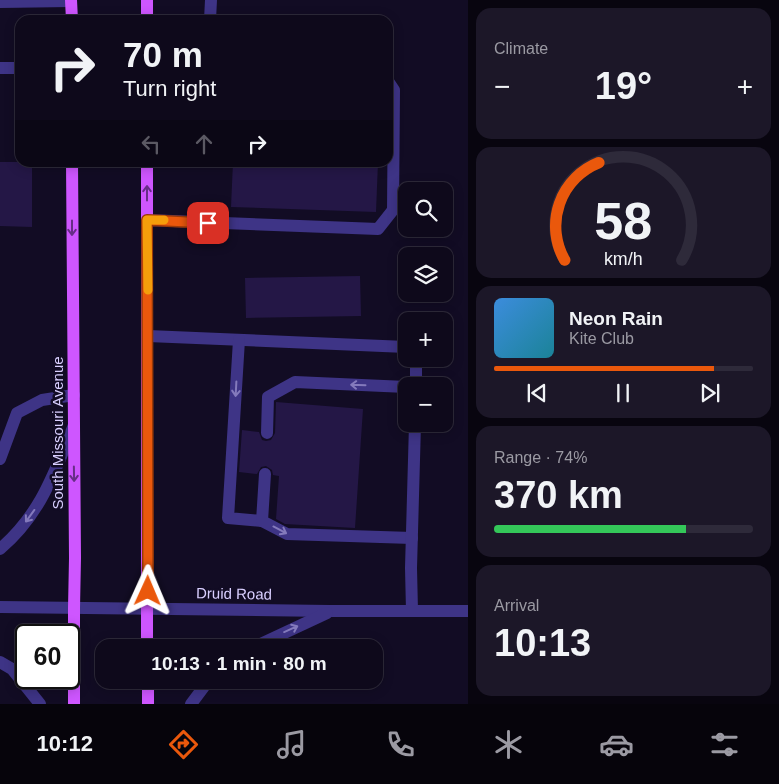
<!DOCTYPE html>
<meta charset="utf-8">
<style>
:root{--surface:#0e091b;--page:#1c1728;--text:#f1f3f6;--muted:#9b9aa3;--line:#2e2a3a;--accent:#ea580c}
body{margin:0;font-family:Arial,sans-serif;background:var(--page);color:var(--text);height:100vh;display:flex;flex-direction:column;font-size:19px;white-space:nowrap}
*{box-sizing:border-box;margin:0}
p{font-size:16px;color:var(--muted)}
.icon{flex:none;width:28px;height:28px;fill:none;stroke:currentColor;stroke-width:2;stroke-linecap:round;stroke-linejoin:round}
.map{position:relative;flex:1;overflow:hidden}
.panel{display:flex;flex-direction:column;gap:8px;padding:8px;background:#08050f;width:311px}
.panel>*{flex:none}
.top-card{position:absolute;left:15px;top:15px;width:378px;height:152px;border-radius:15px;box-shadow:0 2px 12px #0003,0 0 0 1px var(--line);background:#0e091b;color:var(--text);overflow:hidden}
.fabs{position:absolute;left:398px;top:182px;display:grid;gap:10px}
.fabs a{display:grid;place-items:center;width:55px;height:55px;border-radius:10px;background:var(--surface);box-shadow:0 2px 12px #0003,0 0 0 1px var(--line);font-size:25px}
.speed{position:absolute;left:15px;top:624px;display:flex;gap:10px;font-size:25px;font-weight:700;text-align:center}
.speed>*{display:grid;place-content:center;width:65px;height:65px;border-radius:50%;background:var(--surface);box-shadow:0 2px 12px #0003,0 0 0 1px var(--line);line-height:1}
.speed .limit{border:2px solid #111;border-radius:8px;background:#fff;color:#111}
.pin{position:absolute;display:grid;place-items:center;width:42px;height:42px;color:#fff;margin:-21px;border-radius:10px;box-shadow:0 2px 8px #0006}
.me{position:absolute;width:55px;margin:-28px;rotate:1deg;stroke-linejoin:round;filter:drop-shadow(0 0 4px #0008)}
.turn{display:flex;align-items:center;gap:18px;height:105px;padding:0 25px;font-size:22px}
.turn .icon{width:65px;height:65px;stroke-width:2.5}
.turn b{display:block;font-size:35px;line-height:42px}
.lanes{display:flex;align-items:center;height:48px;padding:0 25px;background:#0003;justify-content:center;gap:25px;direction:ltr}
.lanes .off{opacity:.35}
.big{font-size:38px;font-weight:700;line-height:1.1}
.panel .card{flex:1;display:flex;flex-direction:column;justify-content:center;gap:8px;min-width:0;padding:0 18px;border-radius:15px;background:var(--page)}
.panel .dial{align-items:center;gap:0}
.dial svg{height:130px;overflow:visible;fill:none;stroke:var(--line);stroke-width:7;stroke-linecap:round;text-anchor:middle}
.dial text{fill:var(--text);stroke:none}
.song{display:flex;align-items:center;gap:15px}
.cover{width:60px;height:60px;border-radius:8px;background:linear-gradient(135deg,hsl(210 70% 55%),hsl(190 70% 35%))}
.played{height:5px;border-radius:2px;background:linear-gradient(90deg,var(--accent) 85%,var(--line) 85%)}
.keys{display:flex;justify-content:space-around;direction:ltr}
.heat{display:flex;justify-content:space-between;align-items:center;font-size:28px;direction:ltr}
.charge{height:8px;border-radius:4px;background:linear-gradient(90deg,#34c759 74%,var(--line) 0)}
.trip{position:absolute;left:95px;top:639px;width:288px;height:50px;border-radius:15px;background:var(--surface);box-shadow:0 2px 12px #0003,0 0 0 1px var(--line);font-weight:700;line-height:50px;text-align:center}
.dock{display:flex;height:80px;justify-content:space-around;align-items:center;background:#06040b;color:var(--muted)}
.dock .icon{width:35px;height:35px}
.dock .active{color:var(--accent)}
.dock b{font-size:22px;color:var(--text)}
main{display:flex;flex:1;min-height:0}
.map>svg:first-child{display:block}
</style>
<main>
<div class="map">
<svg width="468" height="704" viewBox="0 0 468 704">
<rect width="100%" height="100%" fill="#120c24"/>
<!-- building -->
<g fill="#241746">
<path d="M 0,162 L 32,162 L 32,227 L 0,226 Z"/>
<path d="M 233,162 L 378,162 L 376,212 L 231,207 Z"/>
<path d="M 360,276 L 361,316 L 246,318 L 245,278 Z"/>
<path d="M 276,402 L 363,409 L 355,528 L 285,524 L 276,519 L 279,476 L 273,475 L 272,470 L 266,466 L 261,467 L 257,474 L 239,472 L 242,430 L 259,432 L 262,440 L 266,441 L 271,440 L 275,433 Z"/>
</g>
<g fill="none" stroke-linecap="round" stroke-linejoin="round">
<!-- service -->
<g stroke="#3e3486" stroke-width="12">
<path d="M 0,2 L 71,1"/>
<path d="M 210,20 L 211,0"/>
<path d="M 0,68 L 20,68"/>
<path d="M 147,220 L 378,229 L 393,210 L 394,90 L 388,81"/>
<path d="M 148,336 L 406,347"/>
<path d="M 239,340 L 228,518 L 262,521"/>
<path d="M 416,386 L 416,359"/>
<path d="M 267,433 L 268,397 L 295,382 L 406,387"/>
<path d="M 0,459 L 17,413 L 42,400 L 74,395"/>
<path d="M 265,474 L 262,521 L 287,534 L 412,538"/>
<path d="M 412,611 L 411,568 L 415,424"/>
</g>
<!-- tertiary -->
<g stroke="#3e3486" stroke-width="12">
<path d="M 0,549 C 41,514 54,473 74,425"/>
<path d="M 0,607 L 330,611 L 468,611"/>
<path d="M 252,648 L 327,613"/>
<path d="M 0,662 L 12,669 L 40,704"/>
<path d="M 191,704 L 209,680"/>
</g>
<!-- primary -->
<g stroke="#ce56ff" stroke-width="12">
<path d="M 71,0 L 72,20"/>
<path d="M 147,0 L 147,20"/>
<path d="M 72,162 L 75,558 L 74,608 L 74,704"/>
<path d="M 147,162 L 147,648"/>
<path d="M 148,680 L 148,704"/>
</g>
</g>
<!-- one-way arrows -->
<defs><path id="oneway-shaft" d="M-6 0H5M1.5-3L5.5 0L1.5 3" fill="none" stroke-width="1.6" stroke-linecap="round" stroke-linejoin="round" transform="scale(1.25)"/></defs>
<g stroke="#672d87">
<use href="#oneway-shaft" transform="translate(147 193) rotate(-90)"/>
<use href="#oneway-shaft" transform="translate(72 228) rotate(90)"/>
<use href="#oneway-shaft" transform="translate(74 474) rotate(89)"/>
</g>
<g stroke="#847abc">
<use href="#oneway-shaft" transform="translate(358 385) rotate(-178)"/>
<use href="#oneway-shaft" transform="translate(236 389) rotate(93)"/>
<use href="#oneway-shaft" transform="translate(30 516) rotate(126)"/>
<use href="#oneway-shaft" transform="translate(280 530) rotate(28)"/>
<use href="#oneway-shaft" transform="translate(291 629) rotate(-24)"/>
</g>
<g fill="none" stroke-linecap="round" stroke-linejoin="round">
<!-- route casing -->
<g stroke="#983908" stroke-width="12">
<path id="route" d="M 148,591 L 147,220 L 208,223"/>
</g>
<!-- route -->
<use href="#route" stroke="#ea580c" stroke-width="9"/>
<!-- slow -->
<path stroke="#f59e0b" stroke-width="9" d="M 148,290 L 147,220 L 164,220"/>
</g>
<g text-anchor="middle" stroke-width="5" stroke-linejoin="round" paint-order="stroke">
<!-- street labels -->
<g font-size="15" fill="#d9cfff" stroke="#120c24">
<text transform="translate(58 433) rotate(-90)" y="5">South Missouri Avenue</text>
<text transform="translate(234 594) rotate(1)" y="5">Druid Road</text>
</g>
</g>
</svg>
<div class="fabs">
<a><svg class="icon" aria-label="search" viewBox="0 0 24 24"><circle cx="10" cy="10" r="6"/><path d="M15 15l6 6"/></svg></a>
<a><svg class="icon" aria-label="layers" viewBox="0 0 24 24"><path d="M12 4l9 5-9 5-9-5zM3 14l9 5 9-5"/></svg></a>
<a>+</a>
<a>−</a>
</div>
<div class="speed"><div class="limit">60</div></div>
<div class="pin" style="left:208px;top:223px;background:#d93025"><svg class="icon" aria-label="arrive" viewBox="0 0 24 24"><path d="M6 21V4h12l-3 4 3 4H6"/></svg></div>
<svg class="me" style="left:148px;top:591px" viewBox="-20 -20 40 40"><path d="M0-17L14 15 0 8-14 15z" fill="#ea580c" stroke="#fff" stroke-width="4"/></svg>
<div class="trip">10:13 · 1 min · 80 m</div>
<div class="top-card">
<div class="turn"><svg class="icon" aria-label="right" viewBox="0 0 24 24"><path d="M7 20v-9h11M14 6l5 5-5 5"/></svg><div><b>70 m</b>Turn right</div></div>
<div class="lanes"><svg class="icon off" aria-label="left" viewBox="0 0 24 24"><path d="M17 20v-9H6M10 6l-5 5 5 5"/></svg><svg class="icon off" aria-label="ahead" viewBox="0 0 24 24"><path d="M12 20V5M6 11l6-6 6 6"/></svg><svg class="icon" aria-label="right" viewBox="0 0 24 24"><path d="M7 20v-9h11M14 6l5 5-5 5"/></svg></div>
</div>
</div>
<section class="panel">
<div class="card"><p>Climate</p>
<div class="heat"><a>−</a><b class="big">19°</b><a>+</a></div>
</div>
<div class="card dial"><svg viewBox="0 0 100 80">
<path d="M14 69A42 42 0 1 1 86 69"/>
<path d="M14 69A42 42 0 0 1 35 9" stroke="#ea580c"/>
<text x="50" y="56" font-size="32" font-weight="700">58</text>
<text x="50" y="72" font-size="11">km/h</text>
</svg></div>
<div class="card">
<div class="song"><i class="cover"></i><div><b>Neon Rain</b><p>Kite Club</p></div></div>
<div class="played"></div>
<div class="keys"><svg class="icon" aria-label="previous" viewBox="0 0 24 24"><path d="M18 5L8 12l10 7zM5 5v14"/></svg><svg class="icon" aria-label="pause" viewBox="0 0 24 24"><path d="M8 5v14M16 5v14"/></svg><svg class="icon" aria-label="next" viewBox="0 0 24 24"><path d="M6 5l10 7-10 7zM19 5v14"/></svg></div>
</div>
<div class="card"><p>Range · 74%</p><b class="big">370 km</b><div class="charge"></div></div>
<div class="card"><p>Arrival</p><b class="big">10:13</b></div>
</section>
</main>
<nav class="dock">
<b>10:12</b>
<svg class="icon active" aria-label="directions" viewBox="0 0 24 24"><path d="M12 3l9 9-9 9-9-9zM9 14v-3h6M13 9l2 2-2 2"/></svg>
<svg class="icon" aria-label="music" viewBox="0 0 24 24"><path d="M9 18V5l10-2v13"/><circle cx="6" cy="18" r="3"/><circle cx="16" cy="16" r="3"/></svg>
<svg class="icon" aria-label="phone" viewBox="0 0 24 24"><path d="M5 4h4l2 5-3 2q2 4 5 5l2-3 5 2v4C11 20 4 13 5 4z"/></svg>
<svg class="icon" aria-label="climate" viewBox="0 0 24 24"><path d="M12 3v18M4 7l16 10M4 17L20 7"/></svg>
<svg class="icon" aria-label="car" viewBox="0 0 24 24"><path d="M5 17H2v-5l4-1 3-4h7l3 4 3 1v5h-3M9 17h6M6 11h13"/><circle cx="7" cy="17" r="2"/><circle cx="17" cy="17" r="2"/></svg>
<svg class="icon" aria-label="filters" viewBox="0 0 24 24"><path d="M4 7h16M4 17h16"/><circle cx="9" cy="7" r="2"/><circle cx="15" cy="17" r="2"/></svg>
</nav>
